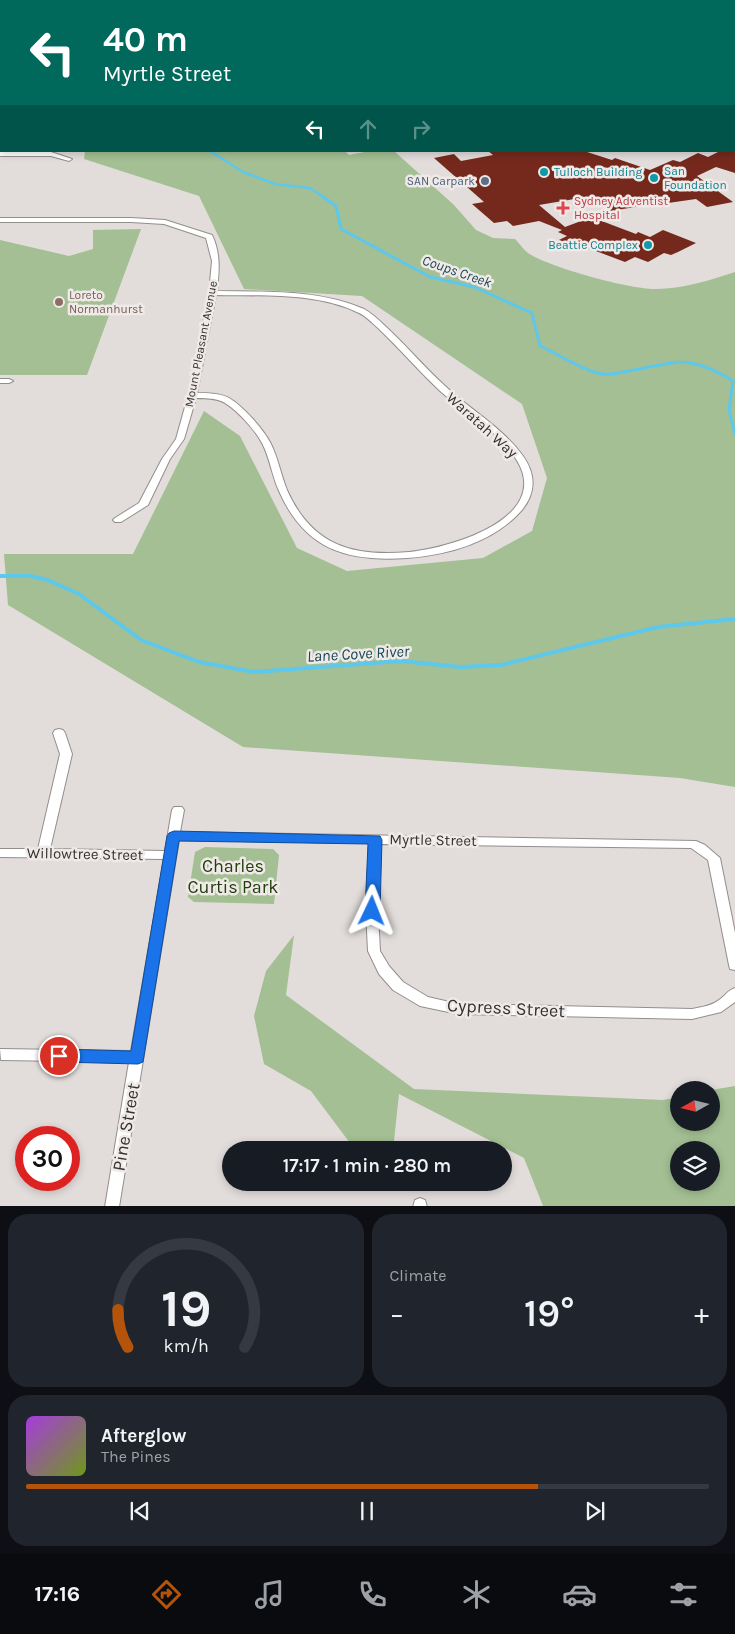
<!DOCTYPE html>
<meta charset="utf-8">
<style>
:root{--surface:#171b24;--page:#20242c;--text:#f1f3f6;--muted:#9ea1a6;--line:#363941;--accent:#b45309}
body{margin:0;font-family:Karla,sans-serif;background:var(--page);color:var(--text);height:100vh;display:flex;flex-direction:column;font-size:19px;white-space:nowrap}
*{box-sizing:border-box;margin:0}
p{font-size:16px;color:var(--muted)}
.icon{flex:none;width:28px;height:28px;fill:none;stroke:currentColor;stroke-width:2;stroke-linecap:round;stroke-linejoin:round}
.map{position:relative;height:1206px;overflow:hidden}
.panel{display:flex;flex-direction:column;gap:8px;padding:8px;background:#0d0f14;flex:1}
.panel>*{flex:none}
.top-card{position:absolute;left:0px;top:0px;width:735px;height:152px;box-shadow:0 2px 8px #0003;background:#00695c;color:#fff;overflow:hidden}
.needle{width:32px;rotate:262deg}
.buttons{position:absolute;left:670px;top:1081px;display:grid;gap:10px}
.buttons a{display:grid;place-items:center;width:50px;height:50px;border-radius:50%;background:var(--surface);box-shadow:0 2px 8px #0003;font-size:25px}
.speed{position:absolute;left:15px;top:1126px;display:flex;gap:10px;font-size:25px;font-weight:700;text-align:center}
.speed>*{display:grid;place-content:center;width:65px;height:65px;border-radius:50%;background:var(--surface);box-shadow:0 2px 8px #0003;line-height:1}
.speed .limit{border:8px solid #d22;background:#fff;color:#111}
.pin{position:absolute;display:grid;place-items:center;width:42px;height:42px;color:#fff;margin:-21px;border:2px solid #fff;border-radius:50%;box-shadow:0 1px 5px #0007}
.me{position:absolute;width:55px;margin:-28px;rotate:2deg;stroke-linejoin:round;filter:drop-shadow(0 0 4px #0008)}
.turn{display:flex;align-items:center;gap:18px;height:105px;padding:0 20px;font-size:22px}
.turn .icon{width:65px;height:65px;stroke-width:2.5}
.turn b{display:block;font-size:35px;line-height:42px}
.lanes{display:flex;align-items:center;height:48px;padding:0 20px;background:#0003;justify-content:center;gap:25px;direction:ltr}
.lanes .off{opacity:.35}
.big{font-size:38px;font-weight:600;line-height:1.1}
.panel .tile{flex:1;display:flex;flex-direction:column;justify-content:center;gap:8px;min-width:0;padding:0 18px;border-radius:20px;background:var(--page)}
.panel .dial{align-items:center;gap:0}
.dial svg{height:130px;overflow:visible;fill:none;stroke:var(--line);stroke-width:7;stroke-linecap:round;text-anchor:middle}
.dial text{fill:var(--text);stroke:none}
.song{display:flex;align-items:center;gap:15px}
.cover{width:60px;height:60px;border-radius:8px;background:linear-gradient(135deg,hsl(280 70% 55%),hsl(80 70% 35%))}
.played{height:5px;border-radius:2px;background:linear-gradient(90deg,var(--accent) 75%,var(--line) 75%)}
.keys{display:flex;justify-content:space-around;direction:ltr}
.heat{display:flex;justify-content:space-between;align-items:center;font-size:28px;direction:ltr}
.panel .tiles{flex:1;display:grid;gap:8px;grid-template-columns:1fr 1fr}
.tile:last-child{grid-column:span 2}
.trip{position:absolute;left:222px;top:1141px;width:290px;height:50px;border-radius:25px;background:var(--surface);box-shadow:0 2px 8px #0003;font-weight:600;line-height:50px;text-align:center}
.tab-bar{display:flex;height:80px;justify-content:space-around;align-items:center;background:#090b0e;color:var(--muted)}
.tab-bar .icon{width:35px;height:35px}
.tab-bar .current{color:var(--accent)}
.tab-bar b{font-size:22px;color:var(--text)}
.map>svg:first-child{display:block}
</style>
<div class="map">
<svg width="735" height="1207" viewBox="0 0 735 1207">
<rect width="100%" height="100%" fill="#e2dddb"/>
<!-- green -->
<g fill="#a3bf93" fill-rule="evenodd">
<path d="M 342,0 L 735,0 L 735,88 L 734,1 Z"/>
<path d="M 85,151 L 345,151 L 349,155 L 370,151 L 394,151 L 454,205 L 476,230 L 493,238 L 515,239 C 519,243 523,249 528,253 C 548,267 632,290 656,289 C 682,289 711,280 735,272 L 735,787 L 680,778 L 243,747 L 8,605 L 4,554 L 133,554 L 204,411 L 240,436 L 297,548 L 347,571 L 483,558 L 532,531 L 547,478 L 522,404 L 362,296 L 244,289 L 199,196 L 84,159 Z"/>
<path d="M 141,229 L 87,375 L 0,375 L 0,240 L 69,256 L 93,249 L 93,230 Z"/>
<path d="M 205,847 L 273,849 L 279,855 L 274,904 L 194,902 L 188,897 L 195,852 Z"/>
<path d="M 294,935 L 286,995 L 414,1089 L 663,1100 L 679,1097 L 679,1122 L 711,1122 L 711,1090 L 735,1086 L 735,1206 L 543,1206 L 524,1158 L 399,1094 L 393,1150 L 350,1143 L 311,1091 L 264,1064 L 254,1016 L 266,971 ZM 679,1150 L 711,1150 L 711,1182 L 679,1182 Z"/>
</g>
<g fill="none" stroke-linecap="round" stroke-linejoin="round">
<!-- stream-far2 -->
<g stroke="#5dc8ec" stroke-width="2.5">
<path d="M 17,0 L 19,1"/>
<path d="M 210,151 L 243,172 L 275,184 L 310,188 L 323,197"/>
</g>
<!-- stream-far1 -->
<path stroke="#5dc8ec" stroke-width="3" d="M 322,196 L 336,206 L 341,229 L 430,277 L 474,287 L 532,313 L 540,346 C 556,353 587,373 604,374 C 613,375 625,372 634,370 C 680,361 691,355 733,381 L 729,410 L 735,434"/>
<!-- stream -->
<path stroke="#5dc8ec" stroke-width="4" d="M 0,576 L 30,576 L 48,580 L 79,594 L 141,640 L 199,662 L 254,672 L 401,661 L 460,667 L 501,665 L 658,627 L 735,619"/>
</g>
<!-- building -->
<path fill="#75291c" d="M 488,151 L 584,151 L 612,160 L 615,158 L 650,170 L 673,160 L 680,162 L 698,153 L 708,157 L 720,151 L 735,151 L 735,173 L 716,167 L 697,176 L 733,202 L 707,207 L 696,199 L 661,204 L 659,203 L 611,211 L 592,196 L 539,205 L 565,227 L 581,221 L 599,220 L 636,234 L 638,232 L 650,237 L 663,230 L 696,243 L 678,252 L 671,255 L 664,253 L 648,262 L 635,257 L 625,262 L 580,245 L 577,246 L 559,240 L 567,236 L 558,232 L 562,230 L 539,221 L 513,226 L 507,221 L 494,223 L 472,204 L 484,202 L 434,158 L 454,154 L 461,161 L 493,155 Z"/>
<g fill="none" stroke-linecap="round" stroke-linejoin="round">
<!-- street casing -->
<g stroke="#928e8c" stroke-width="2">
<g id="street">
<path d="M 120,0 L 126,0 L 127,1 L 121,1 Z"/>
<rect x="0" y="105" width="1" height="4"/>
<path d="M 0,152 L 51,152 L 72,159 L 69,161 L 51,156 L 0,156 Z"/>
<path d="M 0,218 L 131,218 L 165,220 L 212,235 C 221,254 219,271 217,291 C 265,292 319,289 364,309 C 371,313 378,319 384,325 C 405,344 423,366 444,385 C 469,409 502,427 523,456 C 536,474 536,493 522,510 C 494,542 449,555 407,558 C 347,562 305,550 279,491 C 272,476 270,458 262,443 C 256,431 234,406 221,401 C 213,398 204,398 196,398 L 184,439 L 170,459 L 148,505 L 121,522 L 115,522 L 113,520 L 115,518 L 139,503 L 162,459 L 176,439 L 188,396 L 209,293 L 212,261 L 206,238 L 164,224 L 131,222 L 0,222 ZM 216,295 C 262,296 316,292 359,313 C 366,316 372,323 378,328 C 399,348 418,370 439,390 C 464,413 498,430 516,459 C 554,518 450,548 409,552 C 353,557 312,546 287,490 C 281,475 278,458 271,444 C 264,430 243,406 229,398 C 220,393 207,393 197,393 Z"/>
<path d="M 0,379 L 9,379 L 13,381 L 9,383 L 0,383 Z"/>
<path d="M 59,729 L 63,730 L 65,733 L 72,754 L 50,849 L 165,851 L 172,810 L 174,807 L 182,807 L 184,810 L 180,832 L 696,841 L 705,845 L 720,858 L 735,933 L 735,970 L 730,969 L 729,965 L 708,860 L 691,848 L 381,844 L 378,911 L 380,951 L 389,966 L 403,982 L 428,997 L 458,1004 L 692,1009 C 702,1007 711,1006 719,1000 C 725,996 728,990 735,988 L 735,1002 L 721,1012 L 692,1019 L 458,1014 L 420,1006 L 393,990 L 379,974 L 368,951 L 366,911 L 369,843 L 179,840 L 119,1207 L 105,1207 L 129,1062 L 1,1060 L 0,1049 L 131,1051 L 164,859 L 0,857 L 0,849 L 38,849 L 60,754 L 53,733 L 55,730 Z"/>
<path d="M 420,1198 L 425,1200 L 427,1207 L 413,1207 L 415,1200 Z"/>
</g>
</g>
<!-- secondary casing -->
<g stroke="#928e8c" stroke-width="3">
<g id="secondary">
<path d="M 223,0 L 232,0 L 233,1 L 224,1 Z"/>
<rect x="734" y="110" width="1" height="6"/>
</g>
</g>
<!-- street -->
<use href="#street" fill="#fff" fill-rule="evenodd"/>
<!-- secondary -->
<use href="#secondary" fill="#fff" fill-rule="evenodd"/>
</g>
<!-- route -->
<path fill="#1a73e8" stroke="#114b97" d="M 174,831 L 380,836 L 382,840 L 380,911 L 377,915 L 372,917 L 368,915 L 365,911 L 368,844 L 179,841 L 143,1062 L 138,1064 L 59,1062 L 54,1060 L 52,1056 L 54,1051 L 59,1049 L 131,1051 L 167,836 L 169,833 Z"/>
<!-- markers -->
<g fill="#0f9aa8" stroke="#efeae8" stroke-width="2">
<circle cx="544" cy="172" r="5"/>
<circle cx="654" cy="178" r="5"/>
<circle cx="648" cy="245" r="5"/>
</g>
<circle fill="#5c6f8a" stroke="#efeae8" stroke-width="2" cx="485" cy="181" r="5"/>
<path fill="#e0444e" stroke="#efeae8" stroke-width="2" d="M560.5 200.5h5v5h5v5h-5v5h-5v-5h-5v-5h5z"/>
<circle fill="#8d6e63" stroke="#efeae8" stroke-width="2" cx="59" cy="302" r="5"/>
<g text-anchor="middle" stroke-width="5" stroke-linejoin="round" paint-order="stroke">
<!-- far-culture labels -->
<g font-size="12" fill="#0d838f" stroke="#efeae8" text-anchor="start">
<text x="664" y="175">San<tspan x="664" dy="14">Foundation</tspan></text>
<text x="554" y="176">Tulloch Building</text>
<text x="638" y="249" text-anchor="end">Beattie Complex</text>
</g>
<!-- far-service labels -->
<g font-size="12" fill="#4e5e75" stroke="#efeae8" text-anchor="end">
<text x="475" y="185">SAN Carpark</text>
</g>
<!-- far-health labels -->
<g font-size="12" fill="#be3a42" stroke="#efeae8" text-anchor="start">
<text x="574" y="205">Sydney Adventist<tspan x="574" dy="14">Hospital</tspan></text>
</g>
<!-- far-education labels -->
<g font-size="12" fill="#785e54" stroke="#efeae8" text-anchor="start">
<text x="69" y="299">Loreto<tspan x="69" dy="14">Normanhurst</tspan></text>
</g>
<!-- far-street labels -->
<g font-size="12" fill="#343232" stroke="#efeae8">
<text transform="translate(201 344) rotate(-79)" y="4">Mount Pleasant Avenue</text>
</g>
<!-- far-water labels -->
<g font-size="14" font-style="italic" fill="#174655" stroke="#efeae8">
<text transform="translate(457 271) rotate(19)" y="5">Coups Creek</text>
</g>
<!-- street labels -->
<g font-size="15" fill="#343232" stroke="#efeae8">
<text transform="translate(482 425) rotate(42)" y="5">Waratah Way</text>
<text transform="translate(433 840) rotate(1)" y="5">Myrtle Street</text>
<text transform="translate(85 854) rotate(1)" y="5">Willowtree Street</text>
</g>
<!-- water labels -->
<g font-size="16" font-style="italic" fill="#174655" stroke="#efeae8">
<text transform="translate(358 653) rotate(-3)" y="6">Lane Cove River</text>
</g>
<!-- near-park labels -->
<g font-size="18" fill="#223f0c" stroke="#efeae8">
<text x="233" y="872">Charles<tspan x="233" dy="21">Curtis Park</tspan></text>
</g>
<!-- near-street labels -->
<g font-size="18" fill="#343232" stroke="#efeae8">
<text transform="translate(506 1008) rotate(3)" y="6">Cypress Street</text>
<text transform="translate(126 1127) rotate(-80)" y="6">Pine Street</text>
</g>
</g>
</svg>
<div class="buttons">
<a><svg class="needle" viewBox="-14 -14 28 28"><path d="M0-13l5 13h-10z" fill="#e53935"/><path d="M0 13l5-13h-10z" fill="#9ea1a6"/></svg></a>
<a><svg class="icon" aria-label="layers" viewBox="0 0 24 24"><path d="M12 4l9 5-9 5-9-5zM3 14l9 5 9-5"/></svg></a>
</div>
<div class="speed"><div class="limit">30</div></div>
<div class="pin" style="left:59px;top:1056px;background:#d93025"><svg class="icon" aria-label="arrive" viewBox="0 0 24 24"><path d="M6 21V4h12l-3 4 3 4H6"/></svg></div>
<svg class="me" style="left:372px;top:911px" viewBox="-20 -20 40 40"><path d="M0-17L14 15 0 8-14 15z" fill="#1a73e8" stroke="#fff" stroke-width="4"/></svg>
<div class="trip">17:17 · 1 min · 280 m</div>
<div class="top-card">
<div class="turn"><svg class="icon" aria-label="left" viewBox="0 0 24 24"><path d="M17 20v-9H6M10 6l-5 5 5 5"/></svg><div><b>40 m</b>Myrtle Street</div></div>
<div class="lanes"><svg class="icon" aria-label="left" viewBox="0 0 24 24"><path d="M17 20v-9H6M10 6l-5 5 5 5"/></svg><svg class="icon off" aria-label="ahead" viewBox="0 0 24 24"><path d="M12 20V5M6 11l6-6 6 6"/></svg><svg class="icon off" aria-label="right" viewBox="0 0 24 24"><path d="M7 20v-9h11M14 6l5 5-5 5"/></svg></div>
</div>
</div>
<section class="panel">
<div class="tiles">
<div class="tile dial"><svg viewBox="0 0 100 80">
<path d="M14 69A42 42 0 1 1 86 69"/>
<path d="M14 69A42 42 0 0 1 8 46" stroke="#b45309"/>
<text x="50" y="56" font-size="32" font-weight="700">19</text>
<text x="50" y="72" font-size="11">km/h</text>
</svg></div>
<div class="tile"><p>Climate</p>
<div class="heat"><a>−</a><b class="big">19°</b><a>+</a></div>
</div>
<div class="tile">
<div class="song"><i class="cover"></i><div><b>Afterglow</b><p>The Pines</p></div></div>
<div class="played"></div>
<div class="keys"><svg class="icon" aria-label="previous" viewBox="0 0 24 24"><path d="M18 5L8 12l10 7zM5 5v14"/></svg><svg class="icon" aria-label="pause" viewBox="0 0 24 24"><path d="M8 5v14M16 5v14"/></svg><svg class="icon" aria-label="next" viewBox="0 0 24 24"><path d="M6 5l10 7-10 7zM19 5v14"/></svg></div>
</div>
</div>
</section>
<nav class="tab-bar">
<b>17:16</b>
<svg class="icon current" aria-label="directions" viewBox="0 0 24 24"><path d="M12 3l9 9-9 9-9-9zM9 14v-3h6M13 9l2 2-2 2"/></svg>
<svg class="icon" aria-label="music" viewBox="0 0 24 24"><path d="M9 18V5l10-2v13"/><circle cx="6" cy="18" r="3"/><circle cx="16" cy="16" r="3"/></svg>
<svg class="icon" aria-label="phone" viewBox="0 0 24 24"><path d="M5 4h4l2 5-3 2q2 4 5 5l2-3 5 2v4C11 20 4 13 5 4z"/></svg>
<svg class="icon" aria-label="climate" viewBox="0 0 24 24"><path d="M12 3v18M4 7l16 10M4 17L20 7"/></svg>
<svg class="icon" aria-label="car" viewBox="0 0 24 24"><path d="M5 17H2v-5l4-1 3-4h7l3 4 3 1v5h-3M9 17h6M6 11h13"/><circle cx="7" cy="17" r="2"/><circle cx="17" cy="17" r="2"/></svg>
<svg class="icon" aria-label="filters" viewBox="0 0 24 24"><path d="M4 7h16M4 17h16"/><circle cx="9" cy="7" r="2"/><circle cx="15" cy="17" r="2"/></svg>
</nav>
